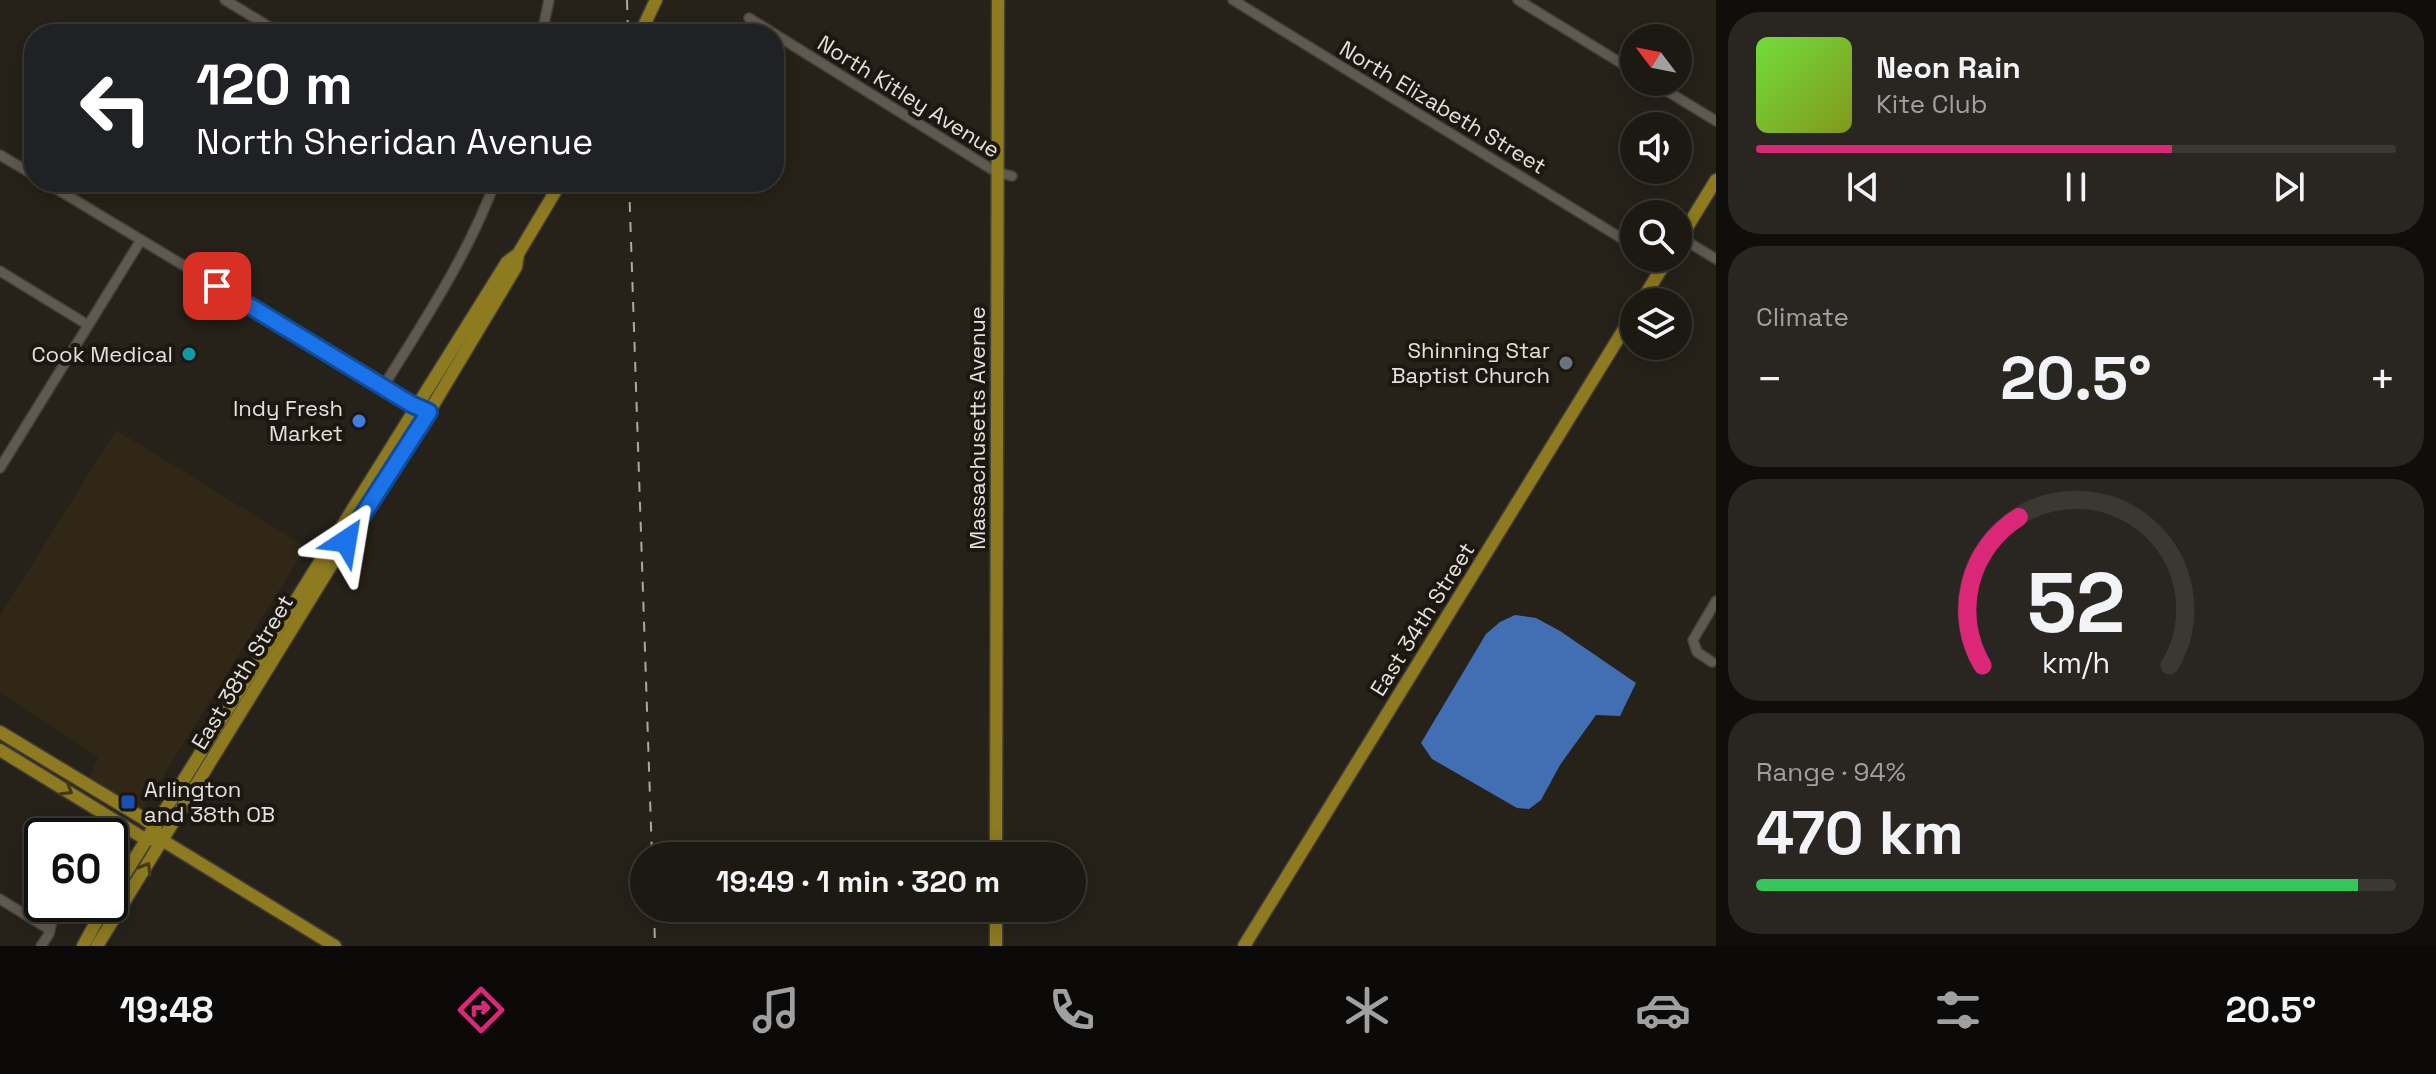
<!DOCTYPE html>
<meta charset="utf-8">
<style>
:root{--surface:#1c1913;--page:#292621;--text:#f1f3f6;--muted:#a0a0a0;--line:#3a3833;--accent:#db2777}
body{margin:0;font-family:"Space Grotesk",sans-serif;background:var(--page);color:var(--text);height:100vh;display:flex;flex-direction:column;font-size:30px;white-space:nowrap}
*{box-sizing:border-box;margin:0}
p{font-size:26px;color:var(--muted)}
.icon{flex:none;width:44px;height:44px;fill:none;stroke:currentColor;stroke-width:2;stroke-linecap:round;stroke-linejoin:round}
.map{position:relative;flex:1;overflow:hidden}
.drawer{display:flex;flex-direction:column;gap:12px;padding:12px;background:#0f0e0a;width:720px}
.drawer>*{flex:none}
.guide{position:absolute;left:24px;top:24px;width:760px;height:168px;border-radius:32px;box-shadow:0 4px 20px #0003,0 0 0 2px var(--line);background:#202124;color:#fff;overflow:hidden}
.needle{width:52px;rotate:302deg}
.controls{position:absolute;left:1620px;top:24px;display:grid;gap:16px}
.controls a{display:grid;place-items:center;width:72px;height:72px;border-radius:50%;background:var(--surface);box-shadow:0 4px 20px #0003,0 0 0 2px var(--line);font-size:40px}
.speed{position:absolute;left:24px;top:818px;display:flex;gap:16px;font-size:40px;font-weight:700;text-align:center}
.speed>*{display:grid;place-content:center;width:104px;height:104px;border-radius:50%;background:var(--surface);box-shadow:0 4px 20px #0003,0 0 0 2px var(--line);line-height:1}
.speed .limit{border:4px solid #111;border-radius:12px;background:#fff;color:#111}
.pin{position:absolute;display:grid;place-items:center;width:68px;height:68px;color:#fff;margin:-34px;border-radius:16px;box-shadow:0 4px 12px #0006}
.me{position:absolute;width:88px;margin:-44px;rotate:33deg;stroke-linejoin:round;filter:drop-shadow(0 0 6px #0008)}
.turn{display:flex;align-items:center;gap:28px;height:168px;padding:0 40px;font-size:36px}
.turn .icon{width:104px;height:104px;stroke-width:2.5}
.turn b{display:block;font-size:56px;line-height:68px}
.big{font-size:60px;font-weight:700;line-height:1.1}
.drawer .widget{flex:1;display:flex;flex-direction:column;justify-content:center;gap:12px;min-width:0;padding:0 28px;border-radius:32px;background:var(--page)}
.drawer .dial{align-items:center;gap:0}
.dial svg{height:208px;overflow:visible;fill:none;stroke:var(--line);stroke-width:7;stroke-linecap:round;text-anchor:middle}
.dial text{fill:var(--text);stroke:none}
.song{display:flex;align-items:center;gap:24px}
.cover{width:96px;height:96px;border-radius:12px;background:linear-gradient(135deg,hsl(100 70% 55%),hsl(70 70% 35%))}
.played{height:8px;border-radius:4px;background:linear-gradient(90deg,var(--accent) 65%,var(--line) 65%)}
.keys{display:flex;justify-content:space-around;direction:ltr}
.heat{display:flex;justify-content:space-between;align-items:center;font-size:44px;direction:ltr}
.charge{height:12px;border-radius:6px;background:linear-gradient(90deg,#34c759 94%,var(--line) 0)}
.trip{position:absolute;left:630px;top:842px;width:456px;height:80px;border-radius:40px;background:var(--surface);box-shadow:0 4px 20px #0003,0 0 0 2px var(--line);font-weight:700;line-height:80px;text-align:center}
.tab-bar{display:flex;height:128px;justify-content:space-around;align-items:center;background:#0b0a08;color:var(--muted)}
.tab-bar .icon{width:56px;height:56px}
.tab-bar .current{color:var(--accent)}
.tab-bar b{font-size:36px;color:var(--text)}
main{display:flex;flex:1;min-height:0}
.map>svg:first-child{display:block}
</style>
<main>
<div class="map">
<svg width="1716" height="946" viewBox="0 0 1716 946">
<rect width="100%" height="100%" fill="#262119"/>
<!-- medical -->
<path fill="#312717" d="M 116,430 L 306,547 L 142,810 L 89,778 L 98,757 L 0,692 L 0,616 Z"/>
<!-- water -->
<path fill="#426fb4" d="M 1515,615 L 1536,618 L 1560,631 L 1636,683 L 1620,716 L 1596,715 L 1560,765 L 1541,800 L 1529,809 L 1517,808 L 1432,759 L 1421,743 L 1486,634 L 1500,622 Z"/>
<g fill="none" stroke-linecap="round" stroke-linejoin="round">
<!-- minor casing -->
<g stroke="#423e38" stroke-width="12">
<g id="minor">
<path d="M 225,0 L 281,34"/>
<path d="M 1233,0 L 1634,246"/>
<path d="M 1518,0 L 1634,71"/>
<path d="M 749,18 L 996,172 L 1012,176"/>
<path d="M 542,34 L 549,0"/>
<path d="M 1652,82 L 1716,121"/>
<path d="M 0,155 L 34,175"/>
<path d="M 45,182 L 422,409"/>
<path d="M 1681,238 L 1716,259"/>
<path d="M 0,271 L 88,325"/>
<path d="M 383,387 C 424,321 468,255 495,182"/>
<path d="M 0,468 L 141,240"/>
<path d="M 1712,662 L 1697,652 L 1693,640 L 1716,601"/>
<path d="M 0,899 L 50,930"/>
<path d="M 41,946 L 49,934 L 56,904"/>
</g>
</g>
<!-- major casing -->
<g stroke="#423e38" stroke-width="15">
<g id="major">
<path d="M 640,34 L 656,0"/>
<path d="M 1678,242 L 1716,180"/>
<path d="M 1641,302 L 1668,258"/>
<path d="M 0,732 L 141,817 L 154,826 L 156,830"/>
<path d="M 0,750 L 145,839 L 162,840 L 335,946"/>
<path d="M 996,856 L 998,0"/>
<path d="M 110,898 L 507,262 L 518,254"/>
<path d="M 83,946 L 106,904"/>
<path d="M 97,946 L 359,520 L 429,412 L 516,267 L 518,254 L 561,182"/>
<path d="M 996,946 L 996,908"/>
<path d="M 1244,946 L 1634,313"/>
</g>
</g>
<!-- minor -->
<use href="#minor" stroke="#5f5950" stroke-width="9"/>
<!-- major -->
<use href="#major" stroke="#8e7b20" stroke-width="12"/>
<!-- rail -->
<g stroke="#aca8a2" stroke-width="2" stroke-dasharray="10 10" stroke-linecap="butt">
<path d="M 627,0 L 628,34"/>
<path d="M 629,182 L 652,856"/>
<path d="M 654,908 L 655,946"/>
</g>
</g>
<!-- one-way arrows -->
<defs><path id="oneway-chevron" d="M-2-3.5L2.5 0L-2 3.5" fill="none" stroke-width="1.6" stroke-linecap="round" stroke-linejoin="round" transform="scale(2)"/></defs>
<g stroke="#443a16">
<use href="#oneway-chevron" transform="translate(67 790) rotate(31)"/>
<use href="#oneway-chevron" transform="translate(146 868) rotate(-59)"/>
</g>
<g fill="none" stroke-linecap="round" stroke-linejoin="round">
<!-- route casing -->
<g stroke="#114b97" stroke-width="20">
<path id="route" d="M 217,286 L 411,404 L 429,412 L 346,541"/>
</g>
<!-- route -->
<use href="#route" stroke="#1a73e8" stroke-width="14"/>
</g>
<!-- markers -->
<circle fill="#0f9aa8" stroke="#1c1710" stroke-width="3" cx="189" cy="354" r="8"/>
<circle fill="#6b7280" stroke="#1c1710" stroke-width="3" cx="1566" cy="363" r="8"/>
<circle fill="#3f7fe0" stroke="#1c1710" stroke-width="3" cx="359" cy="421" r="8"/>
<rect fill="#1a4fb4" stroke="#1c1710" stroke-width="3" x="120" y="794" width="16" height="16" rx="4"/>
<g text-anchor="middle" stroke-width="8" stroke-linejoin="round" paint-order="stroke">
<!-- street labels -->
<g font-size="22" fill="#e5e1dc" stroke="#1c1710">
<text transform="translate(909 96) rotate(32)" y="8">North Kitley Avenue</text>
<text transform="translate(1443 107) rotate(31)" y="8">North Elizabeth Street</text>
<text transform="translate(977 428) rotate(-90)" y="8">Massachusetts Avenue</text>
<text transform="translate(1422 619) rotate(-58)" y="8">East 34th Street</text>
<text transform="translate(242 672) rotate(-59)" y="8">East 38th Street</text>
</g>
<!-- poi labels -->
<g font-size="22" fill="#e5e1dc" stroke="#1c1710" text-anchor="end">
<text x="1550" y="358">Shinning Star<tspan x="1550" dy="25">Baptist Church</tspan></text>
<text x="173" y="362">Cook Medical</text>
<text x="343" y="416">Indy Fresh<tspan x="343" dy="25">Market</tspan></text>
<text x="144" y="797" text-anchor="start">Arlington<tspan x="144" dy="25">and 38th OB</tspan></text>
</g>
</g>
</svg>
<div class="controls">
<a><svg class="needle" viewBox="-14 -14 28 28"><path d="M0-13l5 13h-10z" fill="#e53935"/><path d="M0 13l5-13h-10z" fill="#a0a0a0"/></svg></a>
<a><svg class="icon" aria-label="sound" viewBox="0 0 24 24"><path d="M4 9h4l5-4v14l-5-4H4zM17 9q2 3 0 6"/></svg></a>
<a><svg class="icon" aria-label="search" viewBox="0 0 24 24"><circle cx="10" cy="10" r="6"/><path d="M15 15l6 6"/></svg></a>
<a><svg class="icon" aria-label="layers" viewBox="0 0 24 24"><path d="M12 4l9 5-9 5-9-5zM3 14l9 5 9-5"/></svg></a>
</div>
<div class="speed"><div class="limit">60</div></div>
<div class="pin" style="left:217px;top:286px;background:#d93025"><svg class="icon" aria-label="arrive" viewBox="0 0 24 24"><path d="M6 21V4h12l-3 4 3 4H6"/></svg></div>
<svg class="me" style="left:346px;top:541px" viewBox="-20 -20 40 40"><path d="M0-17L14 15 0 8-14 15z" fill="#1a73e8" stroke="#fff" stroke-width="4"/></svg>
<div class="trip">19:49 · 1 min · 320 m</div>
<div class="guide">
<div class="turn"><svg class="icon" aria-label="left" viewBox="0 0 24 24"><path d="M17 20v-9H6M10 6l-5 5 5 5"/></svg><div><b>120 m</b>North Sheridan Avenue</div></div>
</div>
</div>
<section class="drawer">
<div class="widget">
<div class="song"><i class="cover"></i><div><b>Neon Rain</b><p>Kite Club</p></div></div>
<div class="played"></div>
<div class="keys"><svg class="icon" aria-label="previous" viewBox="0 0 24 24"><path d="M18 5L8 12l10 7zM5 5v14"/></svg><svg class="icon" aria-label="pause" viewBox="0 0 24 24"><path d="M8 5v14M16 5v14"/></svg><svg class="icon" aria-label="next" viewBox="0 0 24 24"><path d="M6 5l10 7-10 7zM19 5v14"/></svg></div>
</div>
<div class="widget"><p>Climate</p>
<div class="heat"><a>−</a><b class="big">20.5°</b><a>+</a></div>
</div>
<div class="widget dial"><svg viewBox="0 0 100 80">
<path d="M14 69A42 42 0 1 1 86 69"/>
<path d="M14 69A42 42 0 0 1 28 12" stroke="#db2777"/>
<text x="50" y="56" font-size="32" font-weight="700">52</text>
<text x="50" y="72" font-size="11">km/h</text>
</svg></div>
<div class="widget"><p>Range · 94%</p><b class="big">470 km</b><div class="charge"></div></div>
</section>
</main>
<nav class="tab-bar">
<b>19:48</b>
<svg class="icon current" aria-label="directions" viewBox="0 0 24 24"><path d="M12 3l9 9-9 9-9-9zM9 14v-3h6M13 9l2 2-2 2"/></svg>
<svg class="icon" aria-label="music" viewBox="0 0 24 24"><path d="M9 18V5l10-2v13"/><circle cx="6" cy="18" r="3"/><circle cx="16" cy="16" r="3"/></svg>
<svg class="icon" aria-label="phone" viewBox="0 0 24 24"><path d="M5 4h4l2 5-3 2q2 4 5 5l2-3 5 2v4C11 20 4 13 5 4z"/></svg>
<svg class="icon" aria-label="climate" viewBox="0 0 24 24"><path d="M12 3v18M4 7l16 10M4 17L20 7"/></svg>
<svg class="icon" aria-label="car" viewBox="0 0 24 24"><path d="M5 17H2v-5l4-1 3-4h7l3 4 3 1v5h-3M9 17h6M6 11h13"/><circle cx="7" cy="17" r="2"/><circle cx="17" cy="17" r="2"/></svg>
<svg class="icon" aria-label="filters" viewBox="0 0 24 24"><path d="M4 7h16M4 17h16"/><circle cx="9" cy="7" r="2"/><circle cx="15" cy="17" r="2"/></svg>
<b>20.5°</b>
</nav>
